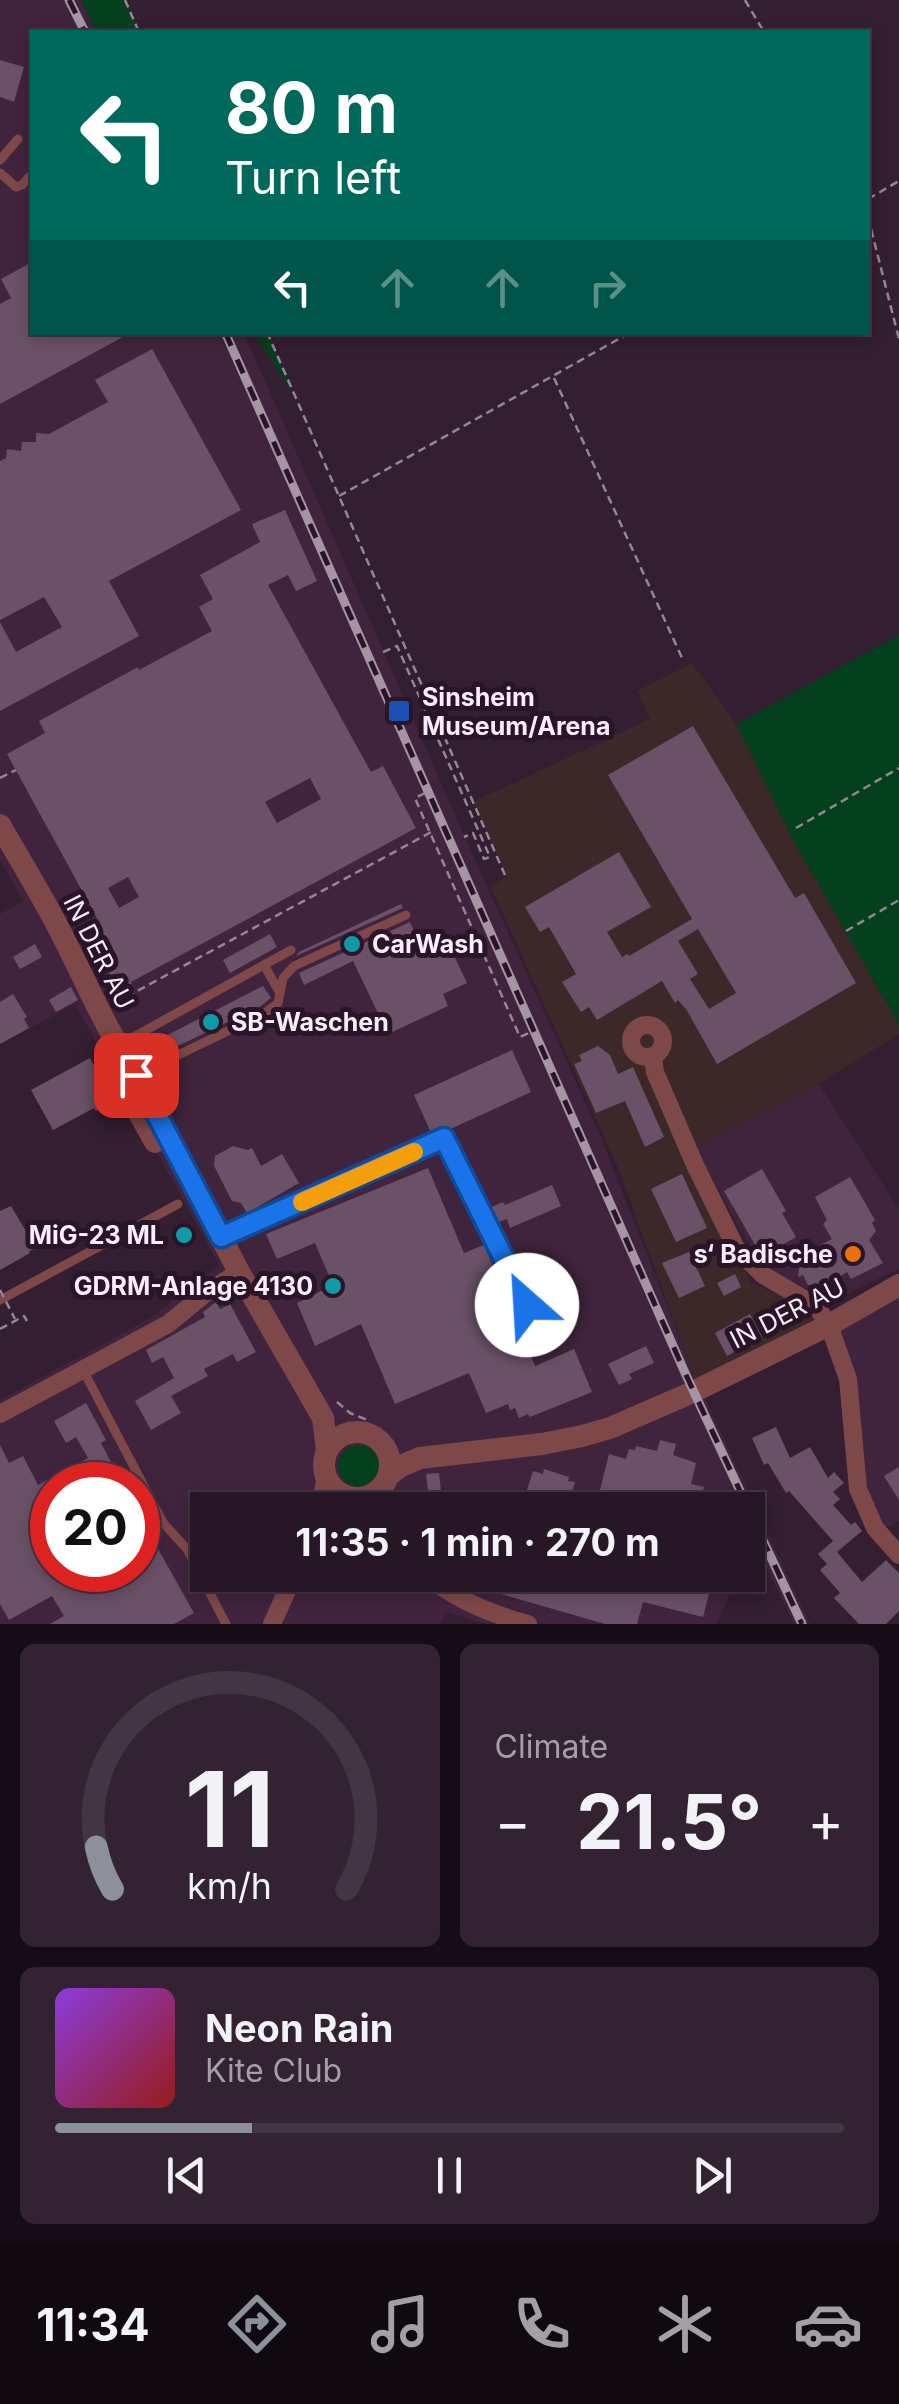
<!DOCTYPE html>
<meta charset="utf-8">
<style>
:root{--surface:#271626;--page:#332332;--text:#f1f3f6;--muted:#a49fa7;--line:#433543;--accent:#8c9099}
body{margin:0;font-family:Inter,sans-serif;background:var(--page);color:var(--text);height:100vh;display:flex;flex-direction:column;font-size:38px;white-space:nowrap}
*{box-sizing:border-box;margin:0}
p{font-size:32px;color:var(--muted)}
.icon{flex:none;width:55px;height:55px;fill:none;stroke:currentColor;stroke-width:2;stroke-linecap:round;stroke-linejoin:round}
.map{position:relative;height:1624px;overflow:hidden}
.panel{display:flex;flex-direction:column;gap:20px;padding:20px;background:#150c15;flex:1}
.panel>*{flex:none}
.hud{position:absolute;left:30px;top:30px;width:840px;height:305px;border-radius:0px;box-shadow:0 5px 15px #0003,0 0 0 2px var(--line);background:#00695c;color:#fff;overflow:hidden}
.speed{position:absolute;left:30px;top:1462px;display:flex;gap:20px;font-size:50px;font-weight:700;text-align:center}
.speed>*{display:grid;place-content:center;width:130px;height:130px;border-radius:50%;background:var(--surface);box-shadow:0 5px 15px #0003,0 0 0 2px var(--line);line-height:1}
.speed .limit{border:15px solid #d22;background:#fff;color:#111}
.pin{position:absolute;display:grid;place-items:center;width:85px;height:85px;color:#fff;margin:-42px;border-radius:20px;box-shadow:0 5px 15px #0006}
.me{position:absolute;width:110px;margin:-55px;rotate:334deg;stroke-linejoin:round;filter:drop-shadow(0 0 8px #0008)}
.turn{display:flex;align-items:center;gap:35px;height:210px;padding:0 30px;font-size:45px}
.turn .icon{width:130px;height:130px;stroke-width:2.5}
.turn b{display:block;font-size:70px;line-height:85px}
.lanes{display:flex;align-items:center;height:95px;padding:0 30px;background:#0003;justify-content:center;gap:50px;direction:ltr}
.lanes .off{opacity:.35}
.big{font-size:75px;font-weight:700;line-height:1.1}
.panel .card{flex:1;display:flex;flex-direction:column;justify-content:center;gap:15px;min-width:0;padding:0 35px;border-radius:15px;background:var(--page)}
.panel .dial{align-items:center;gap:0}
.dial svg{height:260px;overflow:visible;fill:none;stroke:var(--line);stroke-width:7;stroke-linecap:round;text-anchor:middle}
.dial text{fill:var(--text);stroke:none}
.song{display:flex;align-items:center;gap:30px}
.cover{width:120px;height:120px;border-radius:15px;background:linear-gradient(135deg,hsl(270 70% 55%),hsl(0 70% 35%))}
.played{height:10px;border-radius:5px;background:linear-gradient(90deg,var(--accent) 25%,var(--line) 25%)}
.keys{display:flex;justify-content:space-around;direction:ltr}
.heat{display:flex;justify-content:space-between;align-items:center;font-size:55px;direction:ltr}
.panel .tiles{flex:1;display:grid;gap:20px;grid-template-columns:1fr 1fr}
.card:last-child{grid-column:span 2}
.trip{position:absolute;left:190px;top:1492px;width:575px;height:100px;border-radius:0px;background:var(--surface);box-shadow:0 5px 15px #0003,0 0 0 2px var(--line);font-weight:700;line-height:100px;text-align:center}
.tab-bar{display:flex;height:160px;justify-content:space-around;align-items:center;background:#10090f;color:var(--muted)}
.tab-bar .icon{width:70px;height:70px}
.tab-bar .on{color:var(--accent)}
.tab-bar b{font-size:45px;color:var(--text)}
.map>svg:first-child{display:block}
</style>
<div class="map">
<svg width="899" height="1624" viewBox="0 0 899 1624">
<rect width="100%" height="100%" fill="#341e32"/>
<!-- built -->
<g fill="#40243d" fill-rule="evenodd">
<path d="M 0,0 L 81,0 L 96,32 L 32,32 L 32,332 L 244,333 L 466,840 L 600,1135 L 695,1377 L 810,1624 L 794,1624 L 755,1543 L 748,1557 L 748,1510 L 208,1510 L 208,1575 L 739,1575 L 716,1624 L 485,1624 L 446,1612 L 440,1624 L 0,1624 L 0,1400 L 150,1318 L 219,1265 L 75,1004 L 0,1044 L 0,914 L 23,901 L 0,860 ZM 52,1485 L 138,1485 L 138,1570 L 52,1570 Z"/>
<path d="M 819,1084 L 899,1209 L 899,1269 L 838,1298 L 819,1294 L 766,1269 L 740,1230 L 695,1146 Z"/>
<path d="M 899,1285 L 899,1521 L 893,1525 L 875,1528 L 858,1489 L 848,1379 L 829,1325 Z"/>
</g>
<!-- industrial -->
<path fill="#3c2828" d="M 692,663 L 736,724 L 794,842 L 899,1025 L 899,1034 L 819,1084 L 695,1146 L 751,1283 L 795,1301 L 812,1315 L 829,1325 L 699,1389 L 618,1168 L 490,885 L 507,877 L 473,802 L 650,719 L 637,691 Z"/>
<!-- green -->
<g fill="#04401d">
<path d="M 81,0 L 125,0 L 139,32 L 96,32 Z"/>
<path d="M 254,333 L 267,333 L 294,396 Z"/>
<path d="M 899,635 L 899,1025 L 794,842 L 736,724 Z"/>
<circle cx="359" cy="1466" r="21"/>
</g>
<!-- building -->
<g fill="#6a5168" fill-rule="evenodd">
<path d="M 0,60 L 24,67 L 14,102 L 0,97 Z"/>
<path d="M 32,262 L 32,332 L 132,332 L 0,404 L 0,304 L 11,298 L 1,279 Z"/>
<path d="M 152,349 L 241,510 L 109,581 L 139,636 L 0,711 L 0,622 L 16,652 L 62,627 L 44,597 L 0,620 L 0,461 L 6,458 L 7,449 L 21,451 L 22,442 L 36,442 L 36,433 L 49,434 L 108,402 L 95,380 Z"/>
<path d="M 285,510 L 317,581 L 296,591 L 288,575 L 268,585 L 371,772 L 383,766 L 416,828 L 131,982 L 132,984 L 119,991 L 94,945 L 90,947 L 84,937 L 88,935 L 83,925 L 97,918 L 7,754 L 45,733 L 39,721 L 138,667 L 139,670 L 212,631 L 199,607 L 213,599 L 200,575 L 260,542 L 252,524 ZM 310,778 L 321,799 L 277,823 L 265,802 ZM 128,877 L 139,897 L 119,908 L 108,888 Z"/>
<path d="M 693,726 L 795,898 L 804,893 L 856,983 L 717,1064 L 686,1009 L 678,1000 L 675,1003 L 662,981 L 597,1020 L 589,1007 L 581,1012 L 562,982 L 576,974 L 549,927 L 540,932 L 525,907 L 619,852 L 651,907 L 607,932 L 622,957 L 628,954 L 629,956 L 692,919 L 608,775 ZM 698,929 L 736,993 L 709,1009 L 690,979 L 698,974 L 678,941 Z"/>
<path d="M 401,904 L 403,908 L 296,956 L 299,952 Z"/>
<path d="M 410,922 L 421,946 L 444,935 L 467,983 L 443,994 L 448,1006 L 388,1034 L 353,961 L 304,985 L 299,973 Z"/>
<path d="M 270,934 L 277,947 L 230,973 L 223,960 Z"/>
<path d="M 35,944 L 42,957 L 20,969 L 13,957 Z"/>
<path d="M 263,986 L 271,998 L 261,1006 L 157,1056 L 150,1044 Z"/>
<path d="M 71,987 L 78,1000 L 56,1012 L 49,1000 Z"/>
<path d="M 13,994 L 27,1017 L 24,1019 L 29,1028 L 0,1044 L 0,1002 Z"/>
<path d="M 598,1046 L 610,1055 L 618,1074 L 633,1067 L 664,1137 L 645,1147 L 625,1101 L 596,1113 L 574,1064 L 582,1061 L 579,1055 Z"/>
<path d="M 512,1050 L 531,1092 L 446,1131 L 432,1135 L 414,1095 Z"/>
<path d="M 90,1058 L 113,1102 L 96,1111 L 94,1108 L 53,1130 L 31,1090 Z"/>
<path d="M 233,1146 L 248,1150 L 252,1148 L 261,1166 L 282,1154 L 299,1183 L 247,1213 L 241,1203 L 232,1201 L 214,1166 L 215,1156 Z"/>
<path d="M 428,1168 L 464,1253 L 484,1245 L 535,1366 L 574,1349 L 592,1392 L 530,1417 L 528,1414 L 519,1418 L 515,1408 L 510,1410 L 508,1404 L 486,1413 L 469,1373 L 395,1404 L 361,1324 L 315,1346 L 297,1303 L 333,1285 L 315,1243 L 277,1259 L 266,1234 Z"/>
<path d="M 762,1169 L 786,1211 L 782,1213 L 796,1237 L 762,1257 L 724,1191 Z"/>
<path d="M 682,1174 L 707,1228 L 676,1242 L 651,1189 Z"/>
<path d="M 850,1177 L 875,1220 L 872,1223 L 876,1231 L 869,1240 L 883,1263 L 851,1279 L 847,1272 L 826,1286 L 808,1285 L 803,1275 L 798,1277 L 801,1255 L 832,1239 L 823,1224 L 827,1220 L 815,1197 Z"/>
<path d="M 552,1185 L 561,1206 L 510,1228 L 507,1219 L 496,1223 L 489,1208 L 503,1202 L 505,1205 Z"/>
<path d="M 11,1206 L 36,1248 L 29,1251 L 30,1253 L 0,1270 L 0,1211 Z"/>
<path d="M 689,1252 L 705,1286 L 679,1298 L 662,1263 Z"/>
<path d="M 735,1274 L 741,1287 L 724,1296 L 717,1283 Z"/>
<path d="M 216,1302 L 220,1309 L 230,1304 L 256,1352 L 237,1362 L 233,1354 L 204,1369 L 208,1376 L 171,1396 L 181,1413 L 151,1430 L 135,1401 L 174,1378 L 163,1357 L 152,1363 L 146,1350 L 205,1317 L 203,1312 Z"/>
<path d="M 750,1314 L 762,1337 L 727,1356 L 715,1333 Z"/>
<path d="M 646,1346 L 654,1363 L 629,1374 L 632,1379 L 619,1385 L 608,1364 Z"/>
<path d="M 86,1403 L 106,1440 L 101,1443 L 123,1485 L 52,1485 L 52,1570 L 138,1570 L 138,1513 L 194,1613 L 174,1624 L 50,1624 L 64,1616 L 52,1596 L 9,1620 L 0,1604 L 0,1445 L 9,1463 L 23,1456 L 38,1485 L 88,1458 L 76,1437 L 66,1443 L 54,1421 Z"/>
<path d="M 776,1427 L 790,1458 L 810,1447 L 828,1478 L 834,1472 L 844,1483 L 833,1492 L 840,1499 L 833,1505 L 851,1525 L 855,1522 L 862,1531 L 837,1552 L 862,1582 L 886,1560 L 899,1573 L 899,1611 L 886,1624 L 859,1624 L 834,1598 L 840,1593 L 820,1570 L 827,1564 L 818,1554 L 833,1541 L 789,1491 L 786,1493 L 768,1463 L 764,1465 L 752,1438 Z"/>
<path d="M 660,1440 L 676,1444 L 673,1455 L 696,1463 L 691,1484 L 704,1487 L 698,1510 L 681,1506 L 680,1510 L 595,1510 L 609,1454 L 626,1459 L 629,1449 L 635,1450 L 636,1446 L 657,1451 Z"/>
<path d="M 899,1467 L 899,1500 L 884,1476 Z"/>
<path d="M 544,1469 L 569,1477 L 568,1481 L 575,1482 L 567,1510 L 556,1510 L 557,1502 L 526,1493 L 533,1471 L 543,1474 Z"/>
<path d="M 439,1473 L 441,1491 L 428,1492 L 426,1474 Z"/>
<path d="M 487,1575 L 670,1575 L 711,1586 L 703,1617 L 643,1602 L 637,1624 L 605,1624 L 484,1589 Z"/>
</g>
<g fill="none" stroke-linecap="round" stroke-linejoin="round">
<!-- path -->
<g stroke="#978495" stroke-width="2.5" stroke-dasharray="8 5" stroke-linecap="butt">
<path d="M 125,0 L 139,32"/>
<path d="M 745,0 L 764,32"/>
<path d="M 868,199 L 899,181"/>
<path d="M 868,217 L 899,339"/>
<path d="M 267,332 L 505,875"/>
<path d="M 554,378 L 683,660"/>
<path d="M 339,496 L 631,332"/>
<path d="M 383,652 L 397,646 L 490,857 L 484,859 L 473,833 L 464,837"/>
<path d="M 0,778 L 16,770"/>
<path d="M 425,793 L 415,798 L 424,819 L 520,1037 L 531,1032"/>
<path d="M 796,828 L 899,768"/>
<path d="M 846,931 L 899,900"/>
<path d="M 115,1003 L 435,830"/>
<path d="M 0,1329 L 24,1316 L 27,1321"/>
<path d="M 337,1402 L 350,1413 L 370,1421"/>
</g>
<!-- service -->
<g stroke="#7f4848" stroke-width="9">
<path d="M 0,160 L 18,139"/>
<path d="M 0,173 L 16,187 L 22,185 L 32,174"/>
<path d="M 264,965 L 280,993"/>
<path d="M 119,1045 L 291,950"/>
<path d="M 139,1074 L 265,1013 L 278,1003 L 283,978 L 294,966 L 406,915"/>
<path d="M 221,1237 L 444,1139 L 544,1338"/>
<path d="M 0,1300 L 178,1204"/>
<path d="M 83,1370 L 164,1524 L 187,1549 L 226,1624"/>
</g>
<!-- minor -->
<g stroke="#7f4848" stroke-width="18">
<circle cx="647" cy="1041" r="16"/>
<path d="M 653,1057 L 655,1072 L 695,1165 L 736,1248 L 763,1275 L 816,1306 L 829,1325 L 848,1379 L 858,1489 L 875,1528 L 899,1555"/>
<path d="M 0,1414 L 168,1324 L 206,1293 L 239,1272"/>
<path d="M 319,1510 L 326,1477"/>
<path d="M 333,1510 L 347,1497"/>
<path d="M 378,1510 L 384,1484"/>
<path d="M 426,1575 C 456,1600 490,1614 528,1624"/>
<path d="M 272,1624 L 294,1575"/>
</g>
<!-- tertiary -->
<g stroke="#7f4848" stroke-width="22">
<path d="M 0,825 C 19,858 39,891 57,925 C 84,976 104,1028 137,1075 L 239,1272 L 323,1418 L 327,1450"/>
<path d="M 115,1054 L 122,1083 L 155,1142"/>
<path d="M 699,1389 L 829,1325 L 899,1285"/>
<circle cx="357" cy="1465" r="33"/>
<path d="M 389,1475 L 401,1466 L 420,1458 L 542,1444 L 582,1436 L 610,1428 L 686,1395"/>
</g>
<!-- rail casing -->
<g stroke="#a694a5" stroke-width="9">
<g id="rail">
<path d="M 69,0 L 85,32"/>
<path d="M 225,332 L 686,1375 L 802,1624"/>
</g>
</g>
<!-- rail -->
<use href="#rail" stroke="#291428" stroke-width="5" stroke-dasharray="15" stroke-linecap="butt"/>
<!-- path-bridge -->
<path stroke="#978495" stroke-width="2.5" stroke-dasharray="8 5" stroke-linecap="butt" d="M 0,1290 L 15,1319"/>
</g>
<g fill="none" stroke-linecap="round" stroke-linejoin="round">
<!-- route casing -->
<g stroke="#114b97" stroke-width="25">
<path id="route" d="M 136,1075 L 221,1237 L 444,1138 L 527,1305"/>
</g>
<!-- route -->
<use href="#route" stroke="#1a73e8" stroke-width="18"/>
<!-- slow -->
<path stroke="#f59e0b" stroke-width="18" d="M 302,1202 L 414,1152"/>
</g>
<!-- markers -->
<rect fill="#1a4fb4" stroke="#291428" stroke-width="4" x="387" y="699" width="24" height="24" rx="5"/>
<g fill="#0f9aa8" stroke="#291428" stroke-width="4">
<circle cx="352" cy="944" r="10"/>
<circle cx="211" cy="1022" r="10"/>
<circle cx="184" cy="1235" r="10"/>
<circle cx="333" cy="1286" r="10"/>
</g>
<circle fill="#e8710a" stroke="#291428" stroke-width="4" cx="853" cy="1254" r="10"/>
<g text-anchor="middle" stroke-width="10" stroke-linejoin="round" paint-order="stroke">
<!-- poi labels -->
<g font-size="25" font-weight="bold" fill="#fcedfb" stroke="#291428" text-anchor="start">
<text x="422" y="706">Sinsheim<tspan x="422" dy="29">Museum/Arena</tspan></text>
<text x="372" y="953">CarWash</text>
<text x="231" y="1031">SB-Waschen</text>
<text x="164" y="1244" text-anchor="end">MiG-23 ML</text>
<text x="833" y="1263" text-anchor="end">s‘ Badische</text>
<text x="313" y="1295" text-anchor="end">GDRM-Anlage 4130</text>
</g>
<!-- street labels -->
<g font-size="25" fill="#fcedfb" stroke="#291428">
<text transform="translate(99 952) rotate(63)" y="9">IN DER AU</text>
<text transform="translate(787 1313) rotate(-27)" y="9">IN DER AU</text>
</g>
</g>
</svg>
<div class="speed"><div class="limit">20</div></div>
<div class="pin" style="left:136px;top:1075px;background:#d93025"><svg class="icon" aria-label="arrive" viewBox="0 0 24 24"><path d="M6 21V4h12l-3 4 3 4H6"/></svg></div>
<svg class="me" style="left:527px;top:1305px" viewBox="-20 -20 40 40"><circle r="19" fill="#fff"/><path d="M0-13L10 11 0 6-10 11z" fill="#1a73e8"/></svg>
<div class="trip">11:35 · 1 min · 270 m</div>
<div class="hud">
<div class="turn"><svg class="icon" aria-label="left" viewBox="0 0 24 24"><path d="M17 20v-9H6M10 6l-5 5 5 5"/></svg><div><b>80 m</b>Turn left</div></div>
<div class="lanes"><svg class="icon" aria-label="left" viewBox="0 0 24 24"><path d="M17 20v-9H6M10 6l-5 5 5 5"/></svg><svg class="icon off" aria-label="ahead" viewBox="0 0 24 24"><path d="M12 20V5M6 11l6-6 6 6"/></svg><svg class="icon off" aria-label="ahead" viewBox="0 0 24 24"><path d="M12 20V5M6 11l6-6 6 6"/></svg><svg class="icon off" aria-label="right" viewBox="0 0 24 24"><path d="M7 20v-9h11M14 6l5 5-5 5"/></svg></div>
</div>
</div>
<section class="panel">
<div class="tiles">
<div class="card dial"><svg viewBox="0 0 100 80">
<path d="M14 69A42 42 0 1 1 86 69"/>
<path d="M14 69A42 42 0 0 1 9 56" stroke="#8c9099"/>
<text x="50" y="56" font-size="32" font-weight="700">11</text>
<text x="50" y="72" font-size="11">km/h</text>
</svg></div>
<div class="card"><p>Climate</p>
<div class="heat"><a>−</a><b class="big">21.5°</b><a>+</a></div>
</div>
<div class="card">
<div class="song"><i class="cover"></i><div><b>Neon Rain</b><p>Kite Club</p></div></div>
<div class="played"></div>
<div class="keys"><svg class="icon" aria-label="previous" viewBox="0 0 24 24"><path d="M18 5L8 12l10 7zM5 5v14"/></svg><svg class="icon" aria-label="pause" viewBox="0 0 24 24"><path d="M8 5v14M16 5v14"/></svg><svg class="icon" aria-label="next" viewBox="0 0 24 24"><path d="M6 5l10 7-10 7zM19 5v14"/></svg></div>
</div>
</div>
</section>
<nav class="tab-bar">
<b>11:34</b>
<svg class="icon on" aria-label="directions" viewBox="0 0 24 24"><path d="M12 3l9 9-9 9-9-9zM9 14v-3h6M13 9l2 2-2 2"/></svg>
<svg class="icon" aria-label="music" viewBox="0 0 24 24"><path d="M9 18V5l10-2v13"/><circle cx="6" cy="18" r="3"/><circle cx="16" cy="16" r="3"/></svg>
<svg class="icon" aria-label="phone" viewBox="0 0 24 24"><path d="M5 4h4l2 5-3 2q2 4 5 5l2-3 5 2v4C11 20 4 13 5 4z"/></svg>
<svg class="icon" aria-label="climate" viewBox="0 0 24 24"><path d="M12 3v18M4 7l16 10M4 17L20 7"/></svg>
<svg class="icon" aria-label="car" viewBox="0 0 24 24"><path d="M5 17H2v-5l4-1 3-4h7l3 4 3 1v5h-3M9 17h6M6 11h13"/><circle cx="7" cy="17" r="2"/><circle cx="17" cy="17" r="2"/></svg>
</nav>
